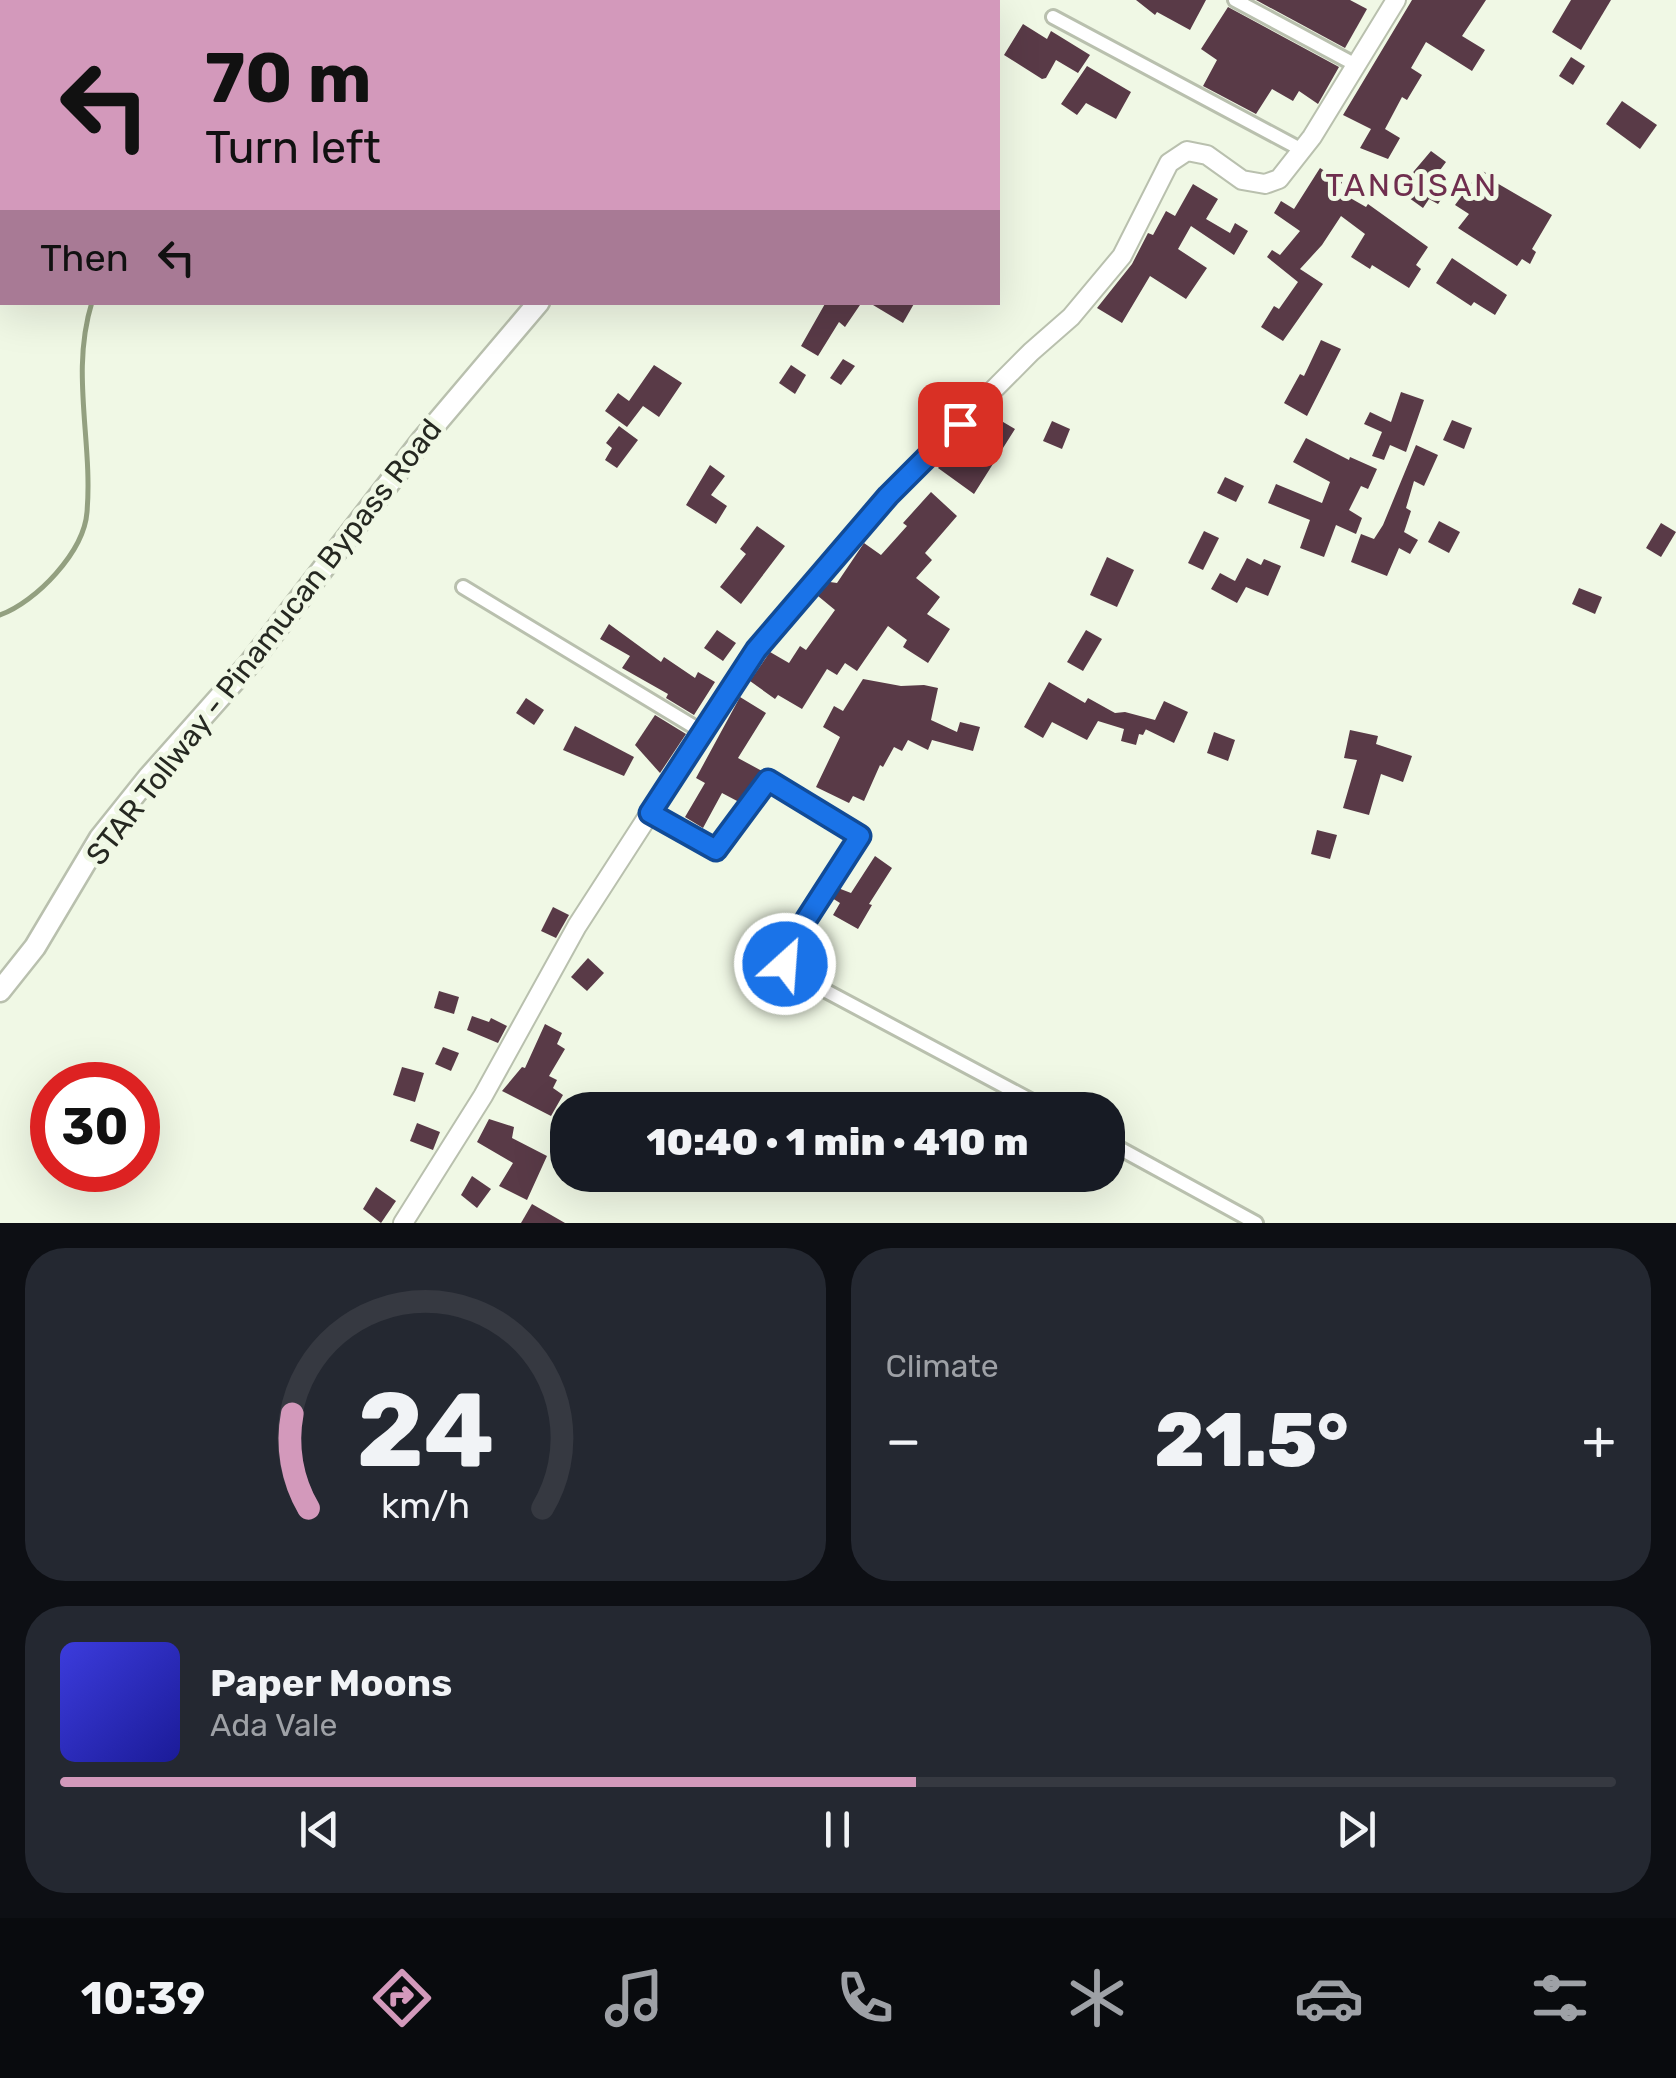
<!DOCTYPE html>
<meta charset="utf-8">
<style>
:root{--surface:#171b24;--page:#242831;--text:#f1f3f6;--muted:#9ea1a6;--line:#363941;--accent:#d399bb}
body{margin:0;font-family:Rubik,sans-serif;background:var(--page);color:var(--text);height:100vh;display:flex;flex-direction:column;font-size:38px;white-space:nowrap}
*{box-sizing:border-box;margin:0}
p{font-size:32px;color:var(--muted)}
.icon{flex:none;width:55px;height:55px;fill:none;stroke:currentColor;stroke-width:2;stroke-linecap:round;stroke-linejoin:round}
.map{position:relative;height:1223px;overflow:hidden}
.drawer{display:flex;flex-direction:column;gap:25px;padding:25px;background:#0d0f14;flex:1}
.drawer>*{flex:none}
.banner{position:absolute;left:0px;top:0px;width:1000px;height:305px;box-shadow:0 10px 40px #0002;background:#d399bb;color:#111;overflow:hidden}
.speed{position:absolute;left:30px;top:1062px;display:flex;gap:20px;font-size:50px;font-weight:700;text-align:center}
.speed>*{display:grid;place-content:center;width:130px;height:130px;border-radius:50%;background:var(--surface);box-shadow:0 10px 40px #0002;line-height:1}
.speed .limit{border:15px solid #d22;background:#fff;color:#111}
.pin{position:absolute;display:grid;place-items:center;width:85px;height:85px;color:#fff;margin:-42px;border-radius:20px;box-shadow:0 5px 15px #0006}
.me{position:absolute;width:110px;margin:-55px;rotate:26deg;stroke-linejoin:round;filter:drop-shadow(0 0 8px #0008)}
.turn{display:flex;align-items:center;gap:35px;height:210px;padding:0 40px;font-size:45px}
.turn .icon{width:130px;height:130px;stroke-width:2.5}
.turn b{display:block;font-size:70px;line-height:85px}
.then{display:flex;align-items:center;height:95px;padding:0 40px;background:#0003;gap:20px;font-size:38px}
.big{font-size:75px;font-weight:800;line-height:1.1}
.drawer .tile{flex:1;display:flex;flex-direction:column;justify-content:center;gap:15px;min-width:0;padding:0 35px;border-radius:40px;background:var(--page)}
.drawer .dial{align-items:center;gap:0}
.dial svg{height:260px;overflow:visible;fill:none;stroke:var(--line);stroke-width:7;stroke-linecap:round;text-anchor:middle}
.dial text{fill:var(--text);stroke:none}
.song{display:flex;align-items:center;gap:30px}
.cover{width:120px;height:120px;border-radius:15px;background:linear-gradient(135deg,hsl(240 70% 55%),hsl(240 70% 35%))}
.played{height:10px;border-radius:5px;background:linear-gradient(90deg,var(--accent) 55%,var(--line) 55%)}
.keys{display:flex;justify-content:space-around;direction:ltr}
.heat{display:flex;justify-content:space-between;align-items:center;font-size:55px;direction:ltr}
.drawer .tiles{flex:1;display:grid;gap:25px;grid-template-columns:1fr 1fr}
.tile:last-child{grid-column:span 2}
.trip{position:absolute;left:550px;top:1092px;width:575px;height:100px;border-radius:40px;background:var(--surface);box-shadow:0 10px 40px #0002;font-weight:800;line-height:100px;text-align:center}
.menu{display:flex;height:160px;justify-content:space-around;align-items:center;background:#090b0e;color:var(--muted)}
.menu .icon{width:70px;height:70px}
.menu .selected{color:var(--accent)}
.menu b{font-size:45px;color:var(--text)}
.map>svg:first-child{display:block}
</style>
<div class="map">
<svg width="1676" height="1223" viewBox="0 0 1676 1223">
<rect width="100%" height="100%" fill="#f0f8e5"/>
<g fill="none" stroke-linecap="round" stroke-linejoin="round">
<!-- stream -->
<g stroke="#93a080" stroke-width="5">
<path d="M 272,0 L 273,2"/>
<path d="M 588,0 L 588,2"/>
<path d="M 669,2 L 670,0"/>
<path d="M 0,615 C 36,602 84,552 87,512 C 93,441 70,373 92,302"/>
</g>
</g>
<!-- building -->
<g fill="#593a47">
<path d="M 1136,0 L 1206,0 L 1190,30 L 1157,12 L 1155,15 Z"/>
<path d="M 1256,0 L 1350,0 L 1367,9 L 1345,48 Z"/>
<path d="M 1412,0 L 1486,0 L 1462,36 L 1485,50 L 1472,71 L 1426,42 L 1411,68 L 1422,75 L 1407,100 L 1402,97 L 1385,129 L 1400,138 L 1388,159 L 1360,148 L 1371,129 L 1343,115 Z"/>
<path d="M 1571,0 L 1611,0 L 1581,50 L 1552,32 Z"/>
<path d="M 1228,7 L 1339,67 L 1318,104 L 1299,91 L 1293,101 L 1272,89 L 1256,114 L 1203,86 L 1217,60 L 1201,49 Z"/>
<path d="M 1023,24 L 1047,39 L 1051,31 L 1090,55 L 1078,73 L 1056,60 L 1046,78 L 1042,79 L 1004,55 Z"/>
<path d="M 1571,57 L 1585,66 L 1573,85 L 1559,76 Z"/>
<path d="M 1087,66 L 1131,92 L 1116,119 L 1086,103 L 1077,115 L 1061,104 Z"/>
<path d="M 1622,101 L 1657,125 L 1640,149 L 1606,124 Z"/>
<path d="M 1431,151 L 1446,162 L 1432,181 L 1439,186 L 1436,189 L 1444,195 L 1438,204 L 1429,199 L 1423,208 L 1398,190 Z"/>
<path d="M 1320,168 L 1342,182 L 1338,191 L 1366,207 L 1368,204 L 1428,247 L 1416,265 L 1421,269 L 1409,288 L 1372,265 L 1370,269 L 1351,257 L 1365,234 L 1341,216 L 1322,245 L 1300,269 L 1323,284 L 1283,341 L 1261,327 L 1274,306 L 1279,309 L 1298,282 L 1267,257 L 1272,250 L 1280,255 L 1300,231 L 1274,213 L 1281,201 L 1294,209 Z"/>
<path d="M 1481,170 L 1491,176 L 1490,179 L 1552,215 L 1532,249 L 1536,252 L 1530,264 L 1522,259 L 1517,266 L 1458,228 L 1469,214 L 1455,205 Z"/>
<path d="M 1193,184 L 1218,199 L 1206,219 L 1230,233 L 1235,223 L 1248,231 L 1234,255 L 1191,226 L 1178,249 L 1207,268 L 1186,299 L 1150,276 L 1122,323 L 1097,308 L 1132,264 L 1148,233 L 1153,235 L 1166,211 L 1175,216 Z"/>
<path d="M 1452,258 L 1507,295 L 1495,315 L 1474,302 L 1471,306 L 1436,283 Z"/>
<path d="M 826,302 L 862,302 L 845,327 L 839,322 L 818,356 L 801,346 Z"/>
<path d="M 868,302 L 915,302 L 903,323 Z"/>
<path d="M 1321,340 L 1341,349 L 1307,416 L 1284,403 L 1300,374 L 1304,376 Z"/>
<path d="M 843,359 L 855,366 L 841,385 L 830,378 Z"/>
<path d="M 654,365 L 682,383 L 659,417 L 643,406 L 627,427 L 605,411 L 618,393 L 629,401 Z"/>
<path d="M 791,365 L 806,375 L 795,394 L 779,383 Z"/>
<path d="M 1401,392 L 1424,400 L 1406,452 L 1390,445 L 1384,460 L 1372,456 L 1382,432 L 1364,424 L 1370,412 L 1391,422 Z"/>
<path d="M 998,419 L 1015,429 L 974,494 L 938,468 L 963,439 L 978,451 Z"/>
<path d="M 1452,420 L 1472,428 L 1464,449 L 1443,440 Z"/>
<path d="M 1052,421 L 1070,429 L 1062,449 L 1043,441 Z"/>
<path d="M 619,426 L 638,440 L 617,468 L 605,460 L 612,448 L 606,443 Z"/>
<path d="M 1306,438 L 1349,460 L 1350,457 L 1377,469 L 1368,489 L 1361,486 L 1349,510 L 1362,518 L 1356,534 L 1336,525 L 1324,557 L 1300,548 L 1310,520 L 1268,503 L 1276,484 L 1322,503 L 1330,482 L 1293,462 Z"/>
<path d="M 1416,445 L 1438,455 L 1424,486 L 1414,481 L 1406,508 L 1411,511 L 1404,532 L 1418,540 L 1410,554 L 1399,548 L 1387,576 L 1351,562 L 1361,534 L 1374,539 L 1383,525 Z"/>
<path d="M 710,465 L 725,476 L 711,495 L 727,506 L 716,524 L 686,505 Z"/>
<path d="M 1225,477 L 1244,486 L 1236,502 L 1217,493 Z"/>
<path d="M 931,492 L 957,516 L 925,553 L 932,560 L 916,578 L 940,597 L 927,614 L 950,629 L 928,663 L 903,647 L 907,640 L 888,626 L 857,671 L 845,663 L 837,675 L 827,669 L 802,709 L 778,695 L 775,699 L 750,681 L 770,652 L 789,663 L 800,646 L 806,650 L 835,610 L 818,596 L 830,582 L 837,583 L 864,543 L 881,555 L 907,526 L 903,523 Z"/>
<path d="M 1439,521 L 1460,532 L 1449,553 L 1428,542 Z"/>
<path d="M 1661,523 L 1676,532 L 1661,557 L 1646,548 Z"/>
<path d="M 757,526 L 785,546 L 741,604 L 720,587 L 746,554 L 740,549 Z"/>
<path d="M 1204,531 L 1219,538 L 1203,570 L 1188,563 Z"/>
<path d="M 1107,557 L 1134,570 L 1117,607 L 1090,595 Z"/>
<path d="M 1247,558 L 1261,565 L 1264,559 L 1281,566 L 1268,596 L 1246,587 L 1237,603 L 1211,589 L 1220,573 L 1235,581 Z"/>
<path d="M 1579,588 L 1602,597 L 1595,614 L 1572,604 Z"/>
<path d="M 609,624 L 661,662 L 664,657 L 695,678 L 698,672 L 715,682 L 694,715 L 666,698 L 668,694 L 622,668 L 630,656 L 600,639 Z"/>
<path d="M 717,630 L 736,643 L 723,661 L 704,648 Z"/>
<path d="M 1086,630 L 1102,639 L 1083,671 L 1067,662 Z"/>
<path d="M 863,679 L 901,686 L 924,685 L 938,688 L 931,720 L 957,732 L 960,722 L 980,727 L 973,751 L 932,740 L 928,750 L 908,740 L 902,751 L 894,747 L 883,767 L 880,765 L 864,801 L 853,796 L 849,803 L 816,787 L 840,737 L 823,727 L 834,706 L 843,711 Z"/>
<path d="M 1049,682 L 1085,703 L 1088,698 L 1115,713 L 1125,712 L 1155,720 L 1164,701 L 1188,712 L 1174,743 L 1141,727 L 1146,729 L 1143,735 L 1139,734 L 1136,745 L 1121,741 L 1124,729 L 1098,721 L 1087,740 L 1052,722 L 1043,738 L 1024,727 Z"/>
<path d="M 740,697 L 766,713 L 738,758 L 762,771 L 739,802 L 722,793 L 703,828 L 685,817 L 705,783 L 696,778 Z"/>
<path d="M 526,698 L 544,710 L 534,725 L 516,713 Z"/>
<path d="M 655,715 L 686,734 L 660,773 L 635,745 Z"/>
<path d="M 575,726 L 634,757 L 624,776 L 563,750 Z"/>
<path d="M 1350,730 L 1378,736 L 1376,744 L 1412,756 L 1403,782 L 1381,774 L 1369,815 L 1343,808 L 1357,760 L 1344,758 Z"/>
<path d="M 1214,732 L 1235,740 L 1228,761 L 1207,753 Z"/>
<path d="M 1317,830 L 1337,835 L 1330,859 L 1311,854 Z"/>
<path d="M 875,856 L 892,868 L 869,904 L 872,905 L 858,929 L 833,915 L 840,903 L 832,898 L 838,888 L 851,893 Z"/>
<path d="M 553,907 L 569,915 L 556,938 L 541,931 Z"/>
<path d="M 588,958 L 604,973 L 587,991 L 571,977 Z"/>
<path d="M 439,991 L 459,997 L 454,1014 L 434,1008 Z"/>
<path d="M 472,1016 L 489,1022 L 491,1018 L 507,1026 L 498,1043 L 467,1030 Z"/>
<path d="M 545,1024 L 562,1033 L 557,1044 L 565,1049 L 549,1076 L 557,1080 L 553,1088 L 563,1095 L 551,1116 L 502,1091 L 522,1067 L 525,1068 Z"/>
<path d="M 443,1047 L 459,1053 L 451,1071 L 435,1064 Z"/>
<path d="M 402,1067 L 424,1073 L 415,1102 L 393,1095 Z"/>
<path d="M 489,1119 L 514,1127 L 512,1138 L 547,1156 L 527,1200 L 499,1186 L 513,1163 L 477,1142 Z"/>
<path d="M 417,1123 L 440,1132 L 433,1150 L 410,1141 Z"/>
<path d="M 472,1176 L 491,1189 L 477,1208 L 461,1195 Z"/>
<path d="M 376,1187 L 396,1201 L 381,1223 L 363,1209 Z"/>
<path d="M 532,1204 L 565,1223 L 521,1223 Z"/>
</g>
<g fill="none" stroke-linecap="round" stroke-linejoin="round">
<!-- street casing -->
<g stroke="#b9c0ae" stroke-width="18">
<g id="street">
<path d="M 1235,0 L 1354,64"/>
<path d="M 1053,17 L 1302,150"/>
<path d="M 463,587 L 701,731"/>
<path d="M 650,813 L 716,850 L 768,780 L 859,836 L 784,955 L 785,963 L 796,975 L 1049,1110"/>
<path d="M 1108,1142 L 1256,1223"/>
</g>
</g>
<!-- secondary casing -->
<g stroke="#b9c0ae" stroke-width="22">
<path id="secondary" d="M 403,1223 L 483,1096 L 577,926 L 756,649 L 889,495 L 1031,352 L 1071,317 L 1122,256 L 1169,163 L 1187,151 L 1207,155 L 1242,180 L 1265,184 L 1279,179 L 1312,137 L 1396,0"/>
</g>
<!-- primary casing -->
<g stroke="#b9c0ae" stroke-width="25">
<path id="primary" d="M 0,991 L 35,947 L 100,838 L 148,778 L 251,662 L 423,439 L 539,302"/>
</g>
<!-- street -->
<use href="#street" stroke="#fff" stroke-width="12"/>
<!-- secondary -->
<use href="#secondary" stroke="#fff" stroke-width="18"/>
<!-- primary -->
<use href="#primary" stroke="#fff" stroke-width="20"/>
</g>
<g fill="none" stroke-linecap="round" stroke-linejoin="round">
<!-- route casing -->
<g stroke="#114b97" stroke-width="25">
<path id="route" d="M 785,964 L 784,954 L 860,836 L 768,780 L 716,850 L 650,813 L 756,650 L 888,496 L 960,424"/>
</g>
<!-- route -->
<use href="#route" stroke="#1a73e8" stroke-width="18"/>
</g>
<g text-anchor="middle" stroke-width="10" stroke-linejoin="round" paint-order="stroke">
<!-- street labels -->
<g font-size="30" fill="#252821" stroke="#f0f8e5">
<text transform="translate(264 642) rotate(-52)" y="10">STAR Tollway - Pinamucan Bypass Road</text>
</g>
<!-- neighbourhood labels -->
<g font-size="32" letter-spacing="2.5" fill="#6f2e4e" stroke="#f0f8e5">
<text x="1412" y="196">TANGISAN</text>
</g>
</g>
</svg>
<div class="speed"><div class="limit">30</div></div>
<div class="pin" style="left:960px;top:424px;background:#d93025"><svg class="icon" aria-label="arrive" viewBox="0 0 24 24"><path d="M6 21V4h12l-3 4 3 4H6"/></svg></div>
<svg class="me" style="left:785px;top:964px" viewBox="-20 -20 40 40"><circle r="17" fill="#1a73e8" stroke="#fff" stroke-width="3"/><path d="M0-11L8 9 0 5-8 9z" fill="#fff"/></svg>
<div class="trip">10:40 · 1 min · 410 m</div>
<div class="banner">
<div class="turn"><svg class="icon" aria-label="left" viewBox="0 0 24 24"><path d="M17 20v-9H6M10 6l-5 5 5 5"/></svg><div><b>70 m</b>Turn left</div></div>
<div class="then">Then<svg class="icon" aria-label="left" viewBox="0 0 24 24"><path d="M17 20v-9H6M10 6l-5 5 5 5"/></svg></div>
</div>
</div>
<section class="drawer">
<div class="tiles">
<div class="tile dial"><svg viewBox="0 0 100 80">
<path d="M14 69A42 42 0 1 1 86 69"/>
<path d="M14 69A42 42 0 0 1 9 40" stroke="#d399bb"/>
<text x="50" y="56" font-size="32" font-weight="700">24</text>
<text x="50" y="72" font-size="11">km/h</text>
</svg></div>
<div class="tile"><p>Climate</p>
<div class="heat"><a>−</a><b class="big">21.5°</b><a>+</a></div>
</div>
<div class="tile">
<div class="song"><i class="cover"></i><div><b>Paper Moons</b><p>Ada Vale</p></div></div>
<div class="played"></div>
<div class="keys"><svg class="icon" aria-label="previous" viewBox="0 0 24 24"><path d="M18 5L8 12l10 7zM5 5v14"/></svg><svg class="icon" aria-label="pause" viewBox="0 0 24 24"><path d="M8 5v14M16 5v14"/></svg><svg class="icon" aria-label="next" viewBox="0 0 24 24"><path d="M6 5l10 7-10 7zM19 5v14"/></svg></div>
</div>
</div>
</section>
<nav class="menu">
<b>10:39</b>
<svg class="icon selected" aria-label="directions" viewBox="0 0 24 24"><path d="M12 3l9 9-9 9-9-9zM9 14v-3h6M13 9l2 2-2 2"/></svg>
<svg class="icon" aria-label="music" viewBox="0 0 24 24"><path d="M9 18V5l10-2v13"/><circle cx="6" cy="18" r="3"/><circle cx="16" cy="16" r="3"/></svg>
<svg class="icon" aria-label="phone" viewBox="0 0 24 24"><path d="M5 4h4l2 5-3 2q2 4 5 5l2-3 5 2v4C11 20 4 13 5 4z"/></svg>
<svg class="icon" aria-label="climate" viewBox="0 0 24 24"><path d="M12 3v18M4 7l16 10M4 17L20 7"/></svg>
<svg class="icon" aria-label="car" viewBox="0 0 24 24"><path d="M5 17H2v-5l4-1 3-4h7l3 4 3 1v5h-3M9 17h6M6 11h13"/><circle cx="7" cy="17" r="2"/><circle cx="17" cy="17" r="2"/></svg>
<svg class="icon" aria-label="filters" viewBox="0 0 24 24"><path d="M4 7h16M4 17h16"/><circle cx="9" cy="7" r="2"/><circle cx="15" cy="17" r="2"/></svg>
</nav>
